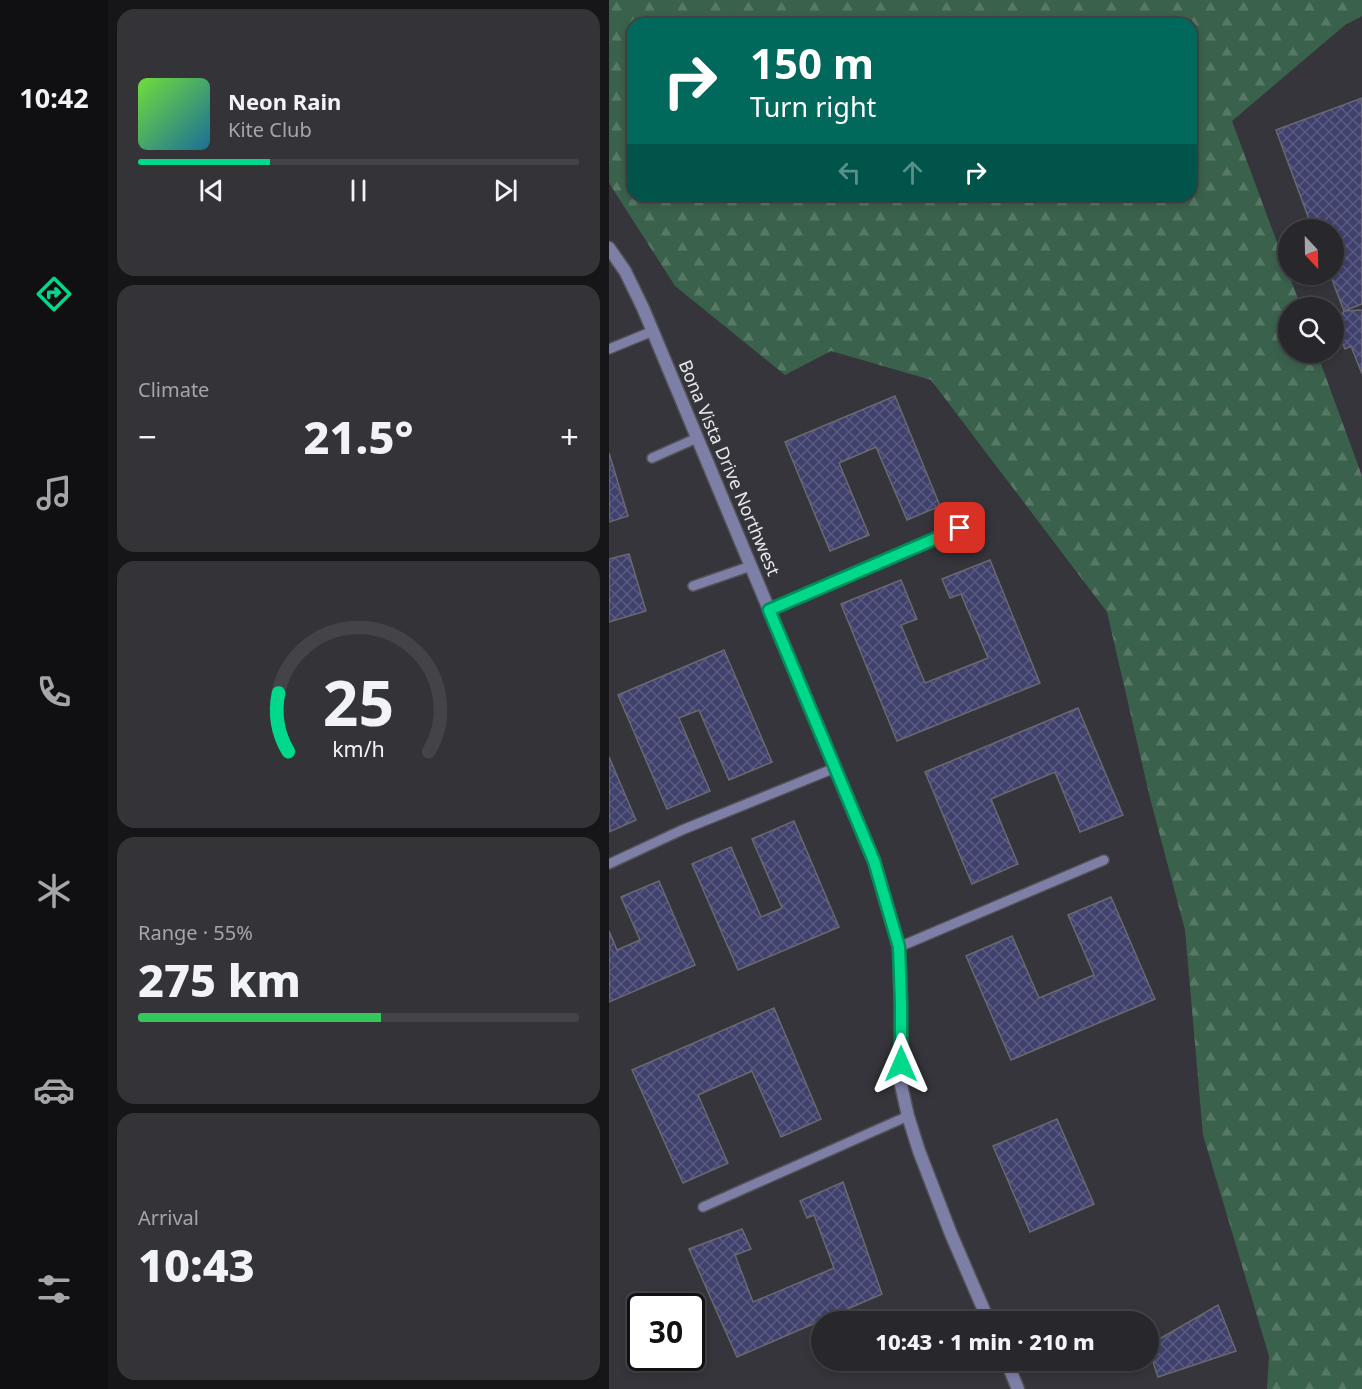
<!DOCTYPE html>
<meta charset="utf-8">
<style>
:root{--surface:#28282c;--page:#343438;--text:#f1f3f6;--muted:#a5a6a9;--line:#444448;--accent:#00d98c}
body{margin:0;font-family:"Noto Sans",sans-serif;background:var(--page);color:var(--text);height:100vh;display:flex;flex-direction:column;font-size:22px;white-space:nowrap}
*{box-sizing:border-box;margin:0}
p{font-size:20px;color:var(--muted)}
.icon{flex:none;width:33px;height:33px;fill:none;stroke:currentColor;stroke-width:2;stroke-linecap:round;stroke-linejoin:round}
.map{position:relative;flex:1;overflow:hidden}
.drawer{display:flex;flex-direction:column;gap:9px;padding:9px;background:#161618;width:501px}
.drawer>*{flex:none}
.top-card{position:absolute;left:18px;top:18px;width:570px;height:183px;border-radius:18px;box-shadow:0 3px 9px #0003,0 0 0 2px var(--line);background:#00695c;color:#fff;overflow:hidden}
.needle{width:39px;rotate:158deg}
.controls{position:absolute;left:669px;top:219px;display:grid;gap:12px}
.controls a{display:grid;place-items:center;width:66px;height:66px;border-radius:50%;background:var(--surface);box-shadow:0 3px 9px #0003,0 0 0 2px var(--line);font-size:30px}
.speed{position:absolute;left:18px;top:1293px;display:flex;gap:12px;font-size:30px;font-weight:700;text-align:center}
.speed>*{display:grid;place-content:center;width:78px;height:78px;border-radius:50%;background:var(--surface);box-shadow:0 3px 9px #0003,0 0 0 2px var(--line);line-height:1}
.speed .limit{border:3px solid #111;border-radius:9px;background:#fff;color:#111}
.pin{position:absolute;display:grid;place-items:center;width:51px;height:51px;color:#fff;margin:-26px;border-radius:12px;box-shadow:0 3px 9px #0006}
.me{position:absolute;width:66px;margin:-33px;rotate:0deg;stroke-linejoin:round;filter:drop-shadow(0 0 4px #0008)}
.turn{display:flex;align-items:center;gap:21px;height:126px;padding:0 24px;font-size:27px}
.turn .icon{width:78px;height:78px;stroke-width:2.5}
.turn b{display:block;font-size:42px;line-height:51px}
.lanes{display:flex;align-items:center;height:57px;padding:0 24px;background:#0003;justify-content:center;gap:30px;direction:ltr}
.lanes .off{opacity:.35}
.big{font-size:45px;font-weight:800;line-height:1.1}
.drawer .card{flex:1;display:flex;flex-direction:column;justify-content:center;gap:9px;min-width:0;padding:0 21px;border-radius:18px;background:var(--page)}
.drawer .dial{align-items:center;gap:0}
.dial svg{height:156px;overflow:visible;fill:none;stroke:var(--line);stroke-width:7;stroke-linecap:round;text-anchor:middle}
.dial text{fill:var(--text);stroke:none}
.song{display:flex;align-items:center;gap:18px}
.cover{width:72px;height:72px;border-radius:9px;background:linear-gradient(135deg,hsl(100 70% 55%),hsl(200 70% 35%))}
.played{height:6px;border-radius:3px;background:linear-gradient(90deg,var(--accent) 30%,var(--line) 30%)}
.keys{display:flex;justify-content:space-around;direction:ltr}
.heat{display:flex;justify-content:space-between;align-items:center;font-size:33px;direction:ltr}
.charge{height:9px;border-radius:4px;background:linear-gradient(90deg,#34c759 55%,var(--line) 0)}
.trip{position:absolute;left:202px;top:1311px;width:348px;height:60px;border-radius:30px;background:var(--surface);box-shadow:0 3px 9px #0003,0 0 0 2px var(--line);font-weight:800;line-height:60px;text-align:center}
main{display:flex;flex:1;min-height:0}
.tab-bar{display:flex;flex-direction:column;width:108px;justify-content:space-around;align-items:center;background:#101012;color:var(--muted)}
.tab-bar .icon{width:42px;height:42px}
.tab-bar .active{color:var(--accent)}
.tab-bar b{font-size:27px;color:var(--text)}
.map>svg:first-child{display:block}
</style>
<main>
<nav class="tab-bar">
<b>10:42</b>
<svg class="icon active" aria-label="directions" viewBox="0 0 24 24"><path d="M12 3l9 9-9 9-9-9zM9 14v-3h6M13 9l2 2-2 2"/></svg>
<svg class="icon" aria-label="music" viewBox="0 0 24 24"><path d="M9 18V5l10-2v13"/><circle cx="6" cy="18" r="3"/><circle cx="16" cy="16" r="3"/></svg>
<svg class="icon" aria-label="phone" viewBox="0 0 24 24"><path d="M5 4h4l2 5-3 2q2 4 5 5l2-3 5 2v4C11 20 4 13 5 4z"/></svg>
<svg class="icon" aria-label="climate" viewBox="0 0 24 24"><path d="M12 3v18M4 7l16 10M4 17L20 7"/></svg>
<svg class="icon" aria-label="car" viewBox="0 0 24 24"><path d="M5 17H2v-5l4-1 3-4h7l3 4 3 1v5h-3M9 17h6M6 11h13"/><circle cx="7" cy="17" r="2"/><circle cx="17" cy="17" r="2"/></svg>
<svg class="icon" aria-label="filters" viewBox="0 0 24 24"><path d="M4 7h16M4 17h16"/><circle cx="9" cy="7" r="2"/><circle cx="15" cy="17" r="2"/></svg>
</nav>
<section class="drawer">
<div class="card">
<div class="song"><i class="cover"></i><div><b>Neon Rain</b><p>Kite Club</p></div></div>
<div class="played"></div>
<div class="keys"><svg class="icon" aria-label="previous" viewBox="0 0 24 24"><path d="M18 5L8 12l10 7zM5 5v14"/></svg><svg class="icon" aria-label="pause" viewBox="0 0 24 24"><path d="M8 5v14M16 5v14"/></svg><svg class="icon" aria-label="next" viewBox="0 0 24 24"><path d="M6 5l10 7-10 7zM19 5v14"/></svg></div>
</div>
<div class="card"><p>Climate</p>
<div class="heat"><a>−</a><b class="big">21.5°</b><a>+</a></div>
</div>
<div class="card dial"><svg viewBox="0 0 100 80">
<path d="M14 69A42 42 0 1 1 86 69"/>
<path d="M14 69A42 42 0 0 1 9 39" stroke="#00d98c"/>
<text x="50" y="56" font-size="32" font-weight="700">25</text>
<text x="50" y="72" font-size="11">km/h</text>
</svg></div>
<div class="card"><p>Range · 55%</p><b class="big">275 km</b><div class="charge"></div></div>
<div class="card"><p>Arrival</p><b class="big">10:43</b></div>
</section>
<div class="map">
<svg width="753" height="1389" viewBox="0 0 753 1389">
<defs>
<pattern id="forest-firs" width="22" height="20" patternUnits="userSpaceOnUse" patternTransform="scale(1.5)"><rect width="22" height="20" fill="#3a614b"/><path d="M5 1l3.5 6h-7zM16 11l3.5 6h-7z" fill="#567865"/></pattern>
<pattern id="building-cross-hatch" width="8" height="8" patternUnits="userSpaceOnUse" patternTransform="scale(1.5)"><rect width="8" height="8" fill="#3f406c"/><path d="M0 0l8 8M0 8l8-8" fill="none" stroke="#5b5c81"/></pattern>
</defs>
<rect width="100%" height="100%" fill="#35353b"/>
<!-- forest -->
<path fill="url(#forest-firs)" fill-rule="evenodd" d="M 0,0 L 753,0 L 753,16 L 736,25 L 623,121 L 692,307 L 680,308 L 680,352 L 708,353 L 753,476 L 753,1389 L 658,1389 L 660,1356 L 594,1135 L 576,930 L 541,798 L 498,612 L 322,380 L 222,351 L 176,375 L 66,286 L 0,183 ZM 24,24 L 582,24 L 582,195 L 24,195 Z"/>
<!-- building -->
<g fill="url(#building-cross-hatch)" stroke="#696970" stroke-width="1.5">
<path d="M 753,98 L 753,304 L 735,311 L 721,274 L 724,274 L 724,230 L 704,230 L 667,130 Z"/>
<path d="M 752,310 L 753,311 L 753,374 L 742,346 L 736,349 L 726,325 L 735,311 Z"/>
<path d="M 286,396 L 331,506 L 298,520 L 267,447 L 230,463 L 260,535 L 221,551 L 176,442 Z"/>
<path d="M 0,453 L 19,516 L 0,522 Z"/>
<path d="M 20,554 L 37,611 L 0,622 L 0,559 Z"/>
<path d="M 381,560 L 431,683 L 288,741 L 232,604 L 292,580 L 308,619 L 292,625 L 316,683 L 379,658 L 352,594 L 341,598 L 333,579 Z"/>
<path d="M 115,650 L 163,762 L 120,780 L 90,710 L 70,718 L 101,791 L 58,809 L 9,695 Z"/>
<path d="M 469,708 L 514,815 L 471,832 L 446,772 L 382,799 L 409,864 L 363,884 L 316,772 Z"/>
<path d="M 0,757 L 27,820 L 0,832 Z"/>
<path d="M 185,821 L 230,927 L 129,970 L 83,864 L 122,847 L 152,917 L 173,908 L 143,839 Z"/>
<path d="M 50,881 L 86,965 L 0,1002 L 0,931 L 8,950 L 31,940 L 12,897 Z"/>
<path d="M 502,897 L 546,999 L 402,1060 L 357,956 L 403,936 L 430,998 L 485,975 L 459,915 Z"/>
<path d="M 165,1008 L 212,1119 L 172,1137 L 143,1071 L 89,1095 L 119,1163 L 74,1183 L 23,1070 Z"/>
<path d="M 448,1119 L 485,1204 L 421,1232 L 384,1146 Z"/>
<path d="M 234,1182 L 273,1294 L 128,1357 L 80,1249 L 133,1229 L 142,1249 L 126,1255 L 144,1302 L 225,1268 L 205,1215 L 198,1218 L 191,1201 Z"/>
<path d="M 609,1305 L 627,1351 L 549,1377 L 540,1350 L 540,1345 Z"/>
</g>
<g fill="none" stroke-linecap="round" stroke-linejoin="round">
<!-- lane casing -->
<g stroke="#525257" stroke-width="12">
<g id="lane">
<path d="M 0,349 L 44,331"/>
<path d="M 43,458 L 88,438"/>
<path d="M 84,586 L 142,566"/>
<path d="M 160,610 L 351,528"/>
<path d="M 0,864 L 73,830 L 226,768"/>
<path d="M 290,947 L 495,860"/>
<path d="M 94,1207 L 299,1116"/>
</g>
</g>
<!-- street casing -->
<g stroke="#525257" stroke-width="15">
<g id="street">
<path d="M 0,248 L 16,271 L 34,308 L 265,861 L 290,947 L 292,1004 L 292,1085 L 299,1116 L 310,1151 L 342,1234 L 380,1322"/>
<path d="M 397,1360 L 409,1389"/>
</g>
</g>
<!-- lane -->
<use href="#lane" stroke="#7d7fa7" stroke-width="9"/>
<!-- street -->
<use href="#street" stroke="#7d7fa7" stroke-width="12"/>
</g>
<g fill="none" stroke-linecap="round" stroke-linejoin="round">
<!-- route casing -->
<g stroke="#008d5b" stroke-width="15">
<path id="route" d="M 292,1064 L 292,1004 L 290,947 L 265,861 L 160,610 L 351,528"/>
</g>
<!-- route -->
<use href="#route" stroke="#00d98c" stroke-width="10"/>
</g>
<g text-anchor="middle" stroke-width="6" stroke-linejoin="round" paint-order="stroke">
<!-- street labels -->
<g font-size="18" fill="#e8e9ed" stroke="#35353b">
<text transform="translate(120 468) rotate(67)" y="6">Bona Vista Drive Northwest</text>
</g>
</g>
</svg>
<div class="controls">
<a><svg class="needle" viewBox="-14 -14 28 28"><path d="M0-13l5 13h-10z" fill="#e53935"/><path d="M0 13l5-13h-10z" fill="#a5a6a9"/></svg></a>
<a><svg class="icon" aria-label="search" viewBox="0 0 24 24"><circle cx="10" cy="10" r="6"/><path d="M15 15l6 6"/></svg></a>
</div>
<div class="speed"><div class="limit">30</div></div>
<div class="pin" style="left:351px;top:528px;background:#d93025"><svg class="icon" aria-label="arrive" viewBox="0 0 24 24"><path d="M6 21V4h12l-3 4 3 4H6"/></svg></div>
<svg class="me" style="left:292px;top:1064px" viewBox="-20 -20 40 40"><path d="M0-17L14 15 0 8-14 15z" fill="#00d98c" stroke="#fff" stroke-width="4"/></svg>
<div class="trip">10:43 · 1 min · 210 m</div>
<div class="top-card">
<div class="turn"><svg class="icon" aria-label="right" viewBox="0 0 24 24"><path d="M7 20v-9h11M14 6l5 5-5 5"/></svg><div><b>150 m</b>Turn right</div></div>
<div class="lanes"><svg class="icon off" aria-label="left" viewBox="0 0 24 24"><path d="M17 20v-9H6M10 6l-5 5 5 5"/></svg><svg class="icon off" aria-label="ahead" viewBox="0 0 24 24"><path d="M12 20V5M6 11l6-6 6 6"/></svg><svg class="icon" aria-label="right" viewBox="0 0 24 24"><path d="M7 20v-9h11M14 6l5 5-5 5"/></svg></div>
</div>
</div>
</main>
